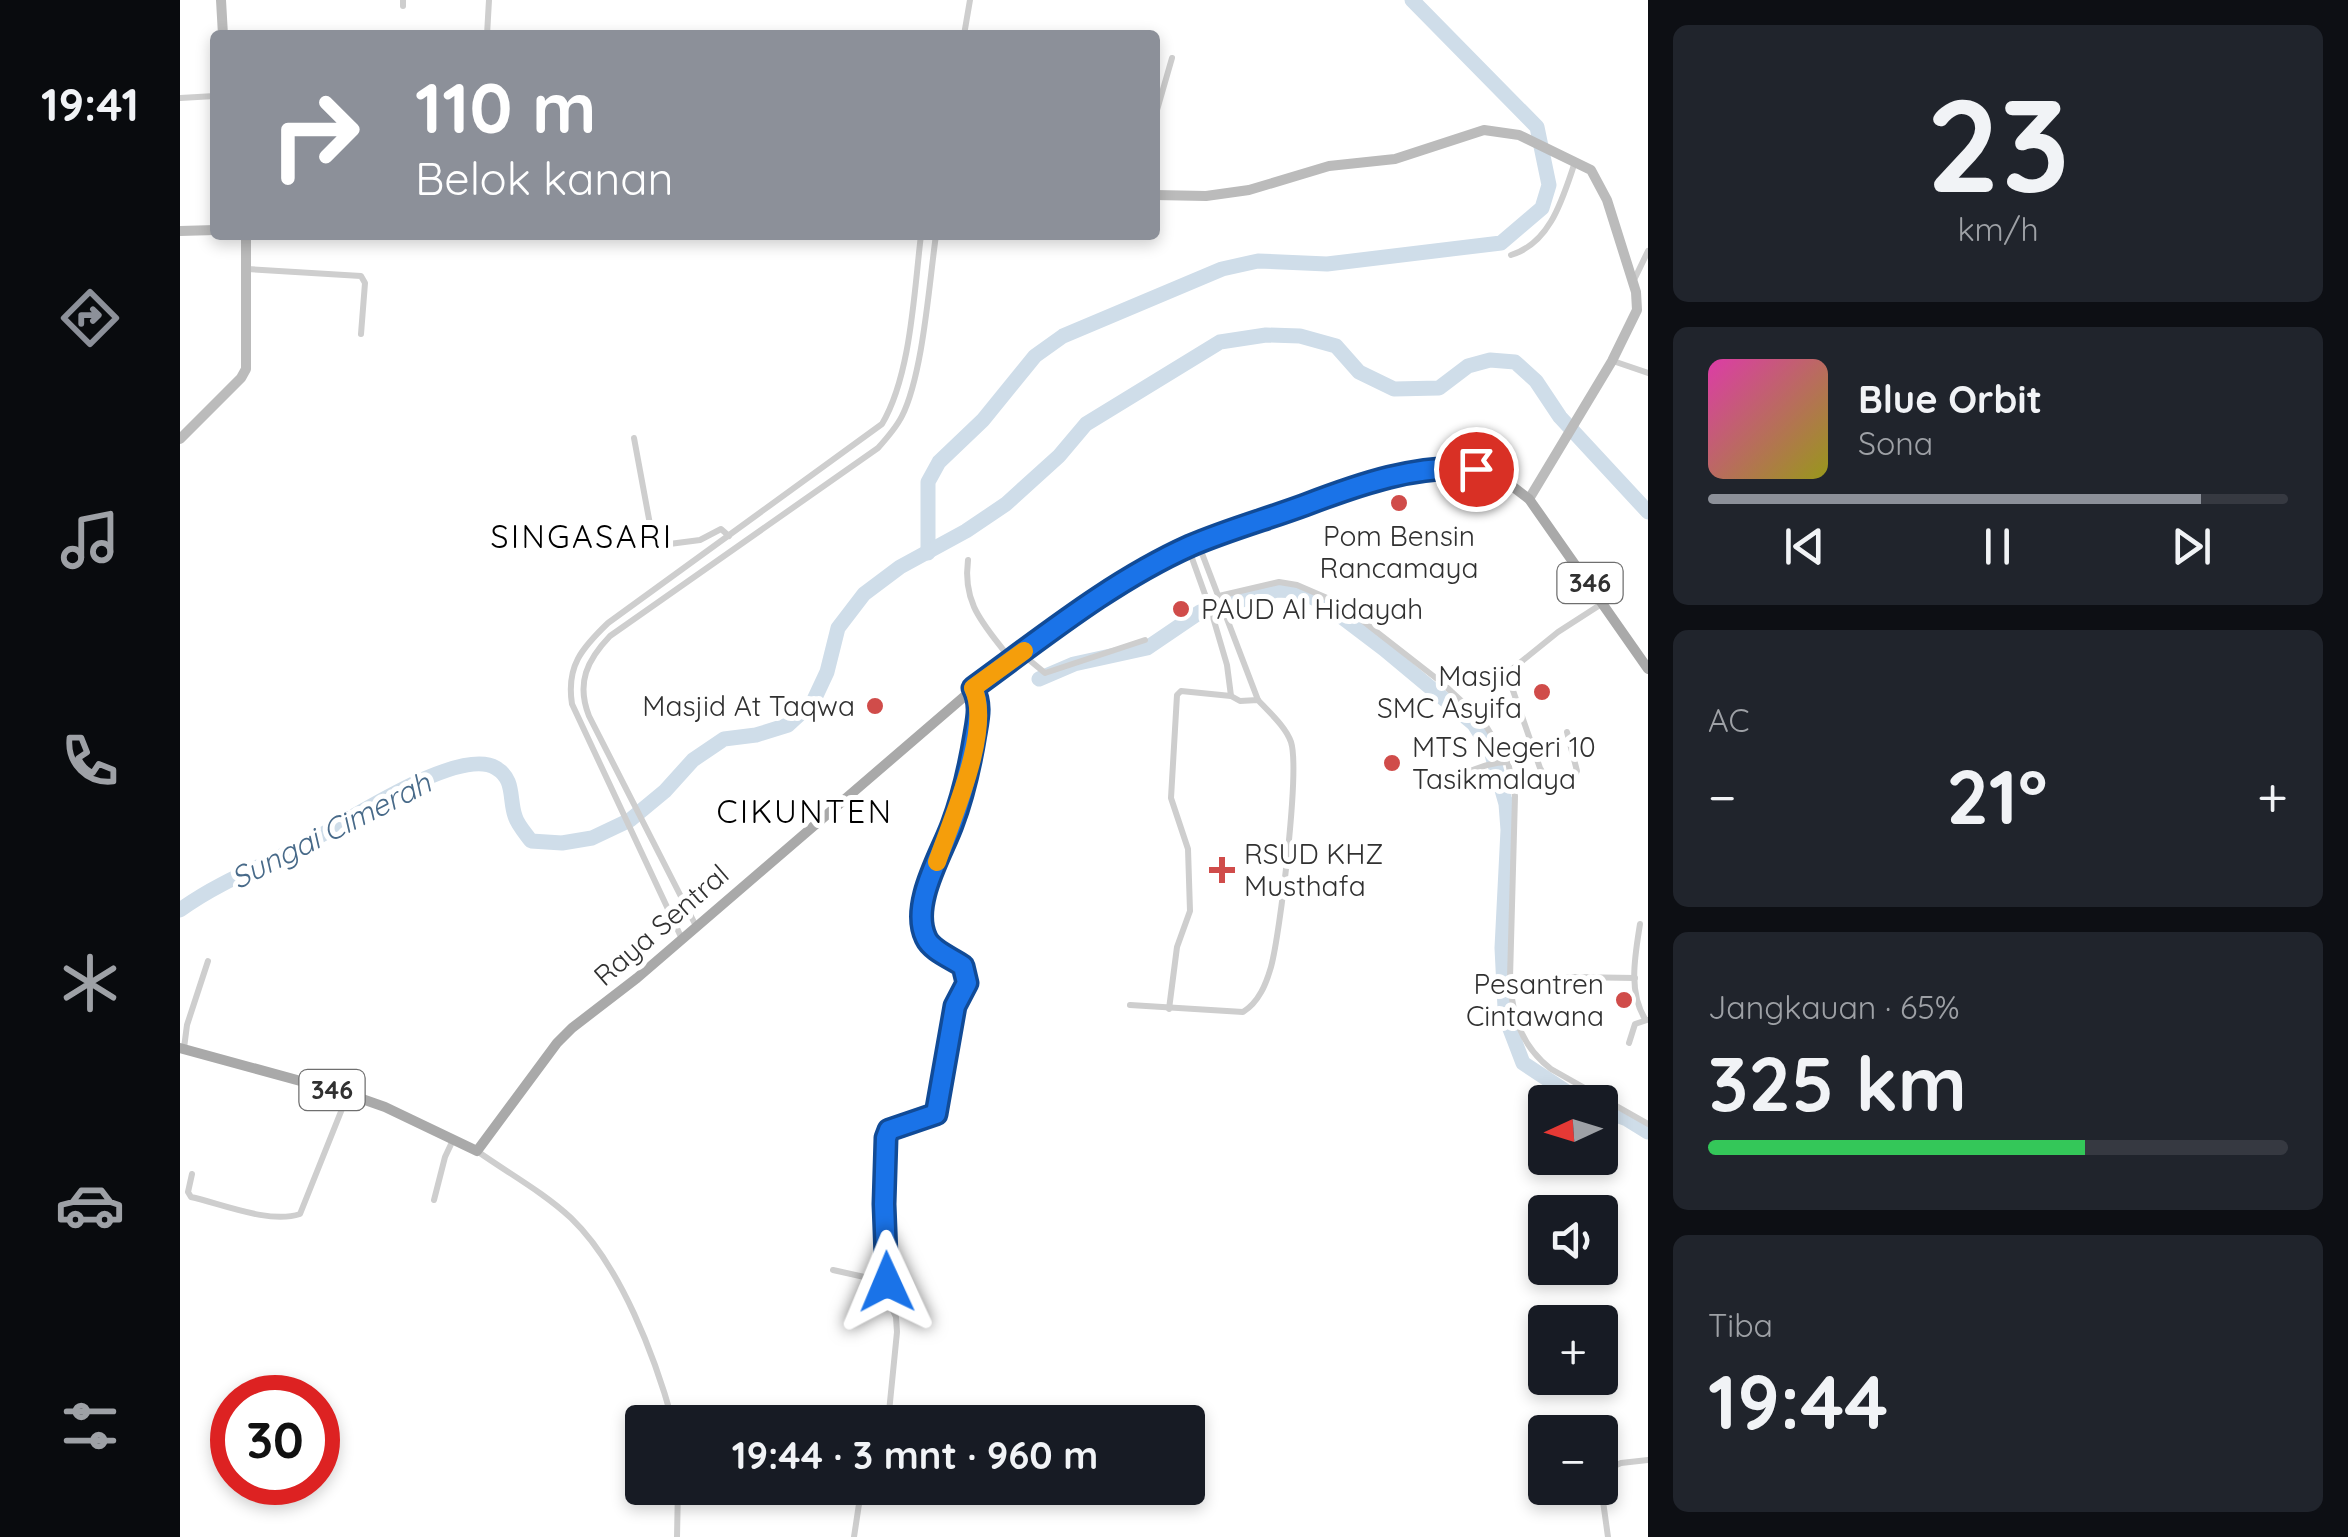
<!DOCTYPE html>
<html lang="id">
<meta charset="utf-8">
<style>
:root{--surface:#171b24;--page:#20242c;--text:#f1f3f6;--muted:#9ea1a6;--line:#363941;--accent:#8c9099}
body{margin:0;font-family:Quicksand,sans-serif;background:var(--page);color:var(--text);height:100vh;display:flex;flex-direction:column;font-size:38px;white-space:nowrap}
*{box-sizing:border-box;margin:0}
p{font-size:32px;color:var(--muted)}
.icon{flex:none;width:55px;height:55px;fill:none;stroke:currentColor;stroke-width:2;stroke-linecap:round;stroke-linejoin:round}
.map{position:relative;flex:1;overflow:hidden}
.drawer{display:flex;flex-direction:column;gap:25px;padding:25px;background:#0d0f14;width:700px}
.drawer>*{flex:none}
.banner{position:absolute;left:30px;top:30px;width:950px;height:210px;border-radius:10px;box-shadow:0 5px 15px #0003;background:#8c9099;color:#fff;overflow:hidden}
.needle{width:65px;rotate:266deg}
.buttons{position:absolute;left:1348px;top:1085px;display:grid;gap:20px}
.buttons a{display:grid;place-items:center;width:90px;height:90px;border-radius:10px;background:var(--surface);box-shadow:0 5px 15px #0003;font-size:50px}
.speed{position:absolute;left:30px;top:1375px;display:flex;gap:20px;font-size:50px;font-weight:700;text-align:center}
.speed>*{display:grid;place-content:center;width:130px;height:130px;border-radius:50%;background:var(--surface);box-shadow:0 5px 15px #0003;line-height:1}
.speed .limit{border:15px solid #d22;background:#fff;color:#111}
.pin{position:absolute;display:grid;place-items:center;width:85px;height:85px;color:#fff;margin:-42px;border:5px solid #fff;border-radius:50%;box-shadow:0 2px 10px #0007}
.me{position:absolute;width:110px;margin:-55px;rotate:359deg;stroke-linejoin:round;filter:drop-shadow(0 0 8px #0008)}
.turn{display:flex;align-items:center;gap:35px;height:210px;padding:0 40px;font-size:45px}
.turn .icon{width:130px;height:130px;stroke-width:2.5}
.turn b{display:block;font-size:70px;line-height:85px}
.big{font-size:75px;font-weight:700;line-height:1.1}
.drawer .card{flex:1;display:flex;flex-direction:column;justify-content:center;gap:15px;min-width:0;padding:0 35px;border-radius:15px;background:var(--page)}
.drawer .dial{align-items:center;gap:0}
.dial b{font-size:130px;line-height:1}
.song{display:flex;align-items:center;gap:30px}
.cover{width:120px;height:120px;border-radius:15px;background:linear-gradient(135deg,hsl(320 70% 55%),hsl(60 70% 35%))}
.played{height:10px;border-radius:5px;background:linear-gradient(90deg,var(--accent) 85%,var(--line) 85%)}
.keys{display:flex;justify-content:space-around;direction:ltr}
.heat{display:flex;justify-content:space-between;align-items:center;font-size:55px;direction:ltr}
.charge{height:15px;border-radius:8px;background:linear-gradient(90deg,#34c759 65%,var(--line) 0)}
.trip{position:absolute;left:445px;top:1405px;width:580px;height:100px;border-radius:10px;background:var(--surface);box-shadow:0 5px 15px #0003;font-weight:700;line-height:100px;text-align:center}
main{display:flex;flex:1;min-height:0}
.tabs{display:flex;flex-direction:column;width:180px;justify-content:space-around;align-items:center;background:#090b0e;color:var(--muted)}
.tabs .icon{width:70px;height:70px}
.tabs .selected{color:var(--accent)}
.tabs b{font-size:45px;color:var(--text)}
.map>svg:first-child{display:block}
</style>
<main>
<nav class="tabs">
<b>19:41</b>
<svg class="icon selected" aria-label="directions" viewBox="0 0 24 24"><path d="M12 3l9 9-9 9-9-9zM9 14v-3h6M13 9l2 2-2 2"/></svg>
<svg class="icon" aria-label="music" viewBox="0 0 24 24"><path d="M9 18V5l10-2v13"/><circle cx="6" cy="18" r="3"/><circle cx="16" cy="16" r="3"/></svg>
<svg class="icon" aria-label="phone" viewBox="0 0 24 24"><path d="M5 4h4l2 5-3 2q2 4 5 5l2-3 5 2v4C11 20 4 13 5 4z"/></svg>
<svg class="icon" aria-label="climate" viewBox="0 0 24 24"><path d="M12 3v18M4 7l16 10M4 17L20 7"/></svg>
<svg class="icon" aria-label="car" viewBox="0 0 24 24"><path d="M5 17H2v-5l4-1 3-4h7l3 4 3 1v5h-3M9 17h6M6 11h13"/><circle cx="7" cy="17" r="2"/><circle cx="17" cy="17" r="2"/></svg>
<svg class="icon" aria-label="filters" viewBox="0 0 24 24"><path d="M4 7h16M4 17h16"/><circle cx="9" cy="7" r="2"/><circle cx="15" cy="17" r="2"/></svg>
</nav>
<div class="map">
<svg width="1468" height="1537" viewBox="0 0 1468 1537">
<rect width="100%" height="100%" fill="#fff"/>
<g fill="none" stroke-linecap="round" stroke-linejoin="round">
<!-- river -->
<g stroke="#cfdde9" stroke-width="15">
<path d="M 748,553 L 748,482 L 759,462 L 803,420 L 855,356 L 883,336 L 1042,269 L 1078,261 L 1147,264 L 1321,243 L 1362,208 L 1369,185 L 1357,127 L 1232,0"/>
<path d="M 859,679 L 894,664 L 967,648 L 1020,612 L 1097,590 L 1118,591 L 1142,602 L 1204,649 L 1294,724 L 1311,751 L 1326,804 L 1328,830 L 1322,948 L 1325,1008 L 1330,1029 L 1343,1063 L 1402,1102"/>
<path d="M 0,910 C 40,881 79,868 122,846 C 159,827 278,745 316,768 C 335,779 329,799 335,816 C 337,824 346,834 351,841 L 382,843 L 412,838 L 450,820 L 485,791 L 513,760 L 544,739 L 576,735 L 608,725 L 633,702 L 647,672 L 658,628 L 684,594 L 720,567 L 786,531 L 826,504 L 879,456 L 906,424 L 1040,342 L 1086,335 L 1120,336 L 1156,346 L 1179,372 L 1214,389 L 1259,388 L 1288,366 L 1310,360 L 1335,362 L 1356,381 L 1380,417 L 1468,512"/>
<path d="M 1420,1109 L 1447,1119 L 1468,1132"/>
</g>
<!-- minor -->
<g stroke="#cecece" stroke-width="6">
<path d="M 223,0 L 223,6"/>
<path d="M 307,35 L 309,0"/>
<path d="M 784,35 L 790,0"/>
<path d="M 0,98 L 35,96"/>
<path d="M 975,117 L 992,58"/>
<path d="M 1331,255 C 1371,243 1383,197 1395,162"/>
<path d="M 67,269 L 181,276 L 185,283 L 181,334"/>
<path d="M 1454,280 L 1468,251"/>
<path d="M 1433,361 L 1468,373"/>
<path d="M 454,438 L 474,546 L 520,540 L 541,529 L 549,536"/>
<path d="M 1018,543 L 1078,700"/>
<path d="M 788,560 C 782,606 806,626 831,660"/>
<path d="M 1039,596 L 1099,582 L 1117,585 L 1161,604 L 1261,682 L 1303,721 L 1328,762 L 1335,796 L 1330,978 C 1332,1015 1340,1045 1371,1069 L 1468,1124"/>
<path d="M 842,654 L 865,673 L 965,640"/>
<path d="M 1387,732 L 1397,771 L 1395,775 L 1367,779 L 1360,768 L 1330,682 L 1331,670 L 1378,632 L 1423,603"/>
<path d="M 1249,781 C 1277,782 1300,762 1327,762"/>
<path d="M 1460,924 C 1455,956 1448,991 1465,1019"/>
<path d="M 516,926 L 409,716 C 396,683 407,660 430,636 L 698,448 C 707,438 716,428 722,416 C 743,374 749,284 756,235"/>
<path d="M 502,939 L 392,704 C 386,666 402,648 428,623 L 702,424 C 731,375 734,292 741,235"/>
<path d="M 1347,983 L 1391,977 L 1455,978"/>
<path d="M 950,1005 L 1063,1012 C 1079,1002 1086,984 1091,967 C 1100,934 1120,770 1111,742 C 1106,727 1089,712 1078,700 L 1060,701 L 1051,696 L 1047,665 L 1032,614 L 1008,547"/>
<path d="M 989,1009 L 997,947 L 1010,911 L 1008,849 L 991,798 L 997,695 L 1001,691 L 1051,696"/>
<path d="M 1449,1043 L 1455,1024 L 1467,1020"/>
<path d="M 4,1048 L 7,1025 L 28,961"/>
<path d="M 297,1151 C 328,1173 363,1192 391,1218 C 441,1266 475,1357 493,1422"/>
<path d="M 12,1174 L 8,1192 L 11,1197 C 42,1204 89,1224 120,1214 L 168,1094"/>
<path d="M 254,1200 L 265,1157 L 273,1140"/>
<path d="M 653,1270 L 707,1282"/>
<path d="M 708,1422 L 717,1332 L 716,1317 L 708,1300 L 703,1204 L 705,1141 L 709,1130 L 756,1114 L 775,1006 L 787,983 L 783,966 C 772,958 752,951 746,938 C 730,906 761,856 772,826 C 783,797 790,766 795,735 C 798,719 802,705 793,690"/>
<path d="M 497,1537 L 498,1488"/>
<path d="M 674,1537 L 679,1504 L 692,1488"/>
<path d="M 1428,1537 L 1421,1487 L 1425,1470 L 1441,1463 L 1468,1460"/>
</g>
<!-- secondary -->
<g stroke="#bbb" stroke-width="10">
<path d="M 41,0 L 43,35"/>
<path d="M 975,195 L 1026,196 L 1069,190 L 1149,166 L 1215,159 L 1304,130 L 1339,135 L 1411,170 L 1427,200 L 1456,292 L 1457,310 L 1432,361 L 1349,499"/>
<path d="M 0,231 L 35,230"/>
<path d="M 0,439 L 61,378 L 66,369 L 66,235"/>
</g>
<!-- primary -->
<path stroke="#a9a9a9" stroke-width="10" d="M 0,1048 L 168,1094 L 205,1107 L 297,1151 L 377,1043 L 392,1028 L 457,978 L 793,689 L 926,594 L 1008,547 L 1137,500 L 1228,472 L 1251,468 L 1296,469 L 1332,486 L 1349,499 L 1468,669"/>
</g>
<g fill="none" stroke-linecap="round" stroke-linejoin="round">
<!-- route casing -->
<g stroke="#114b97" stroke-width="25">
<path id="route" d="M 707,1282 L 704,1204 L 706,1138 L 709,1130 L 756,1114 L 775,1006 L 787,983 L 783,966 C 772,958 752,951 746,938 C 730,905 761,855 772,825 C 783,796 790,765 795,734 C 798,717 801,704 793,688 C 862,638 932,581 1010,546 C 1047,530 1087,519 1125,505 C 1180,484 1237,464 1296,469"/>
</g>
<!-- route -->
<use href="#route" stroke="#1a73e8" stroke-width="18"/>
<!-- slow -->
<path stroke="#f59e0b" stroke-width="18" d="M 757,862 C 771,821 813,728 793,688 L 844,651"/>
</g>
<!-- markers -->
<g fill="#d04c4a" stroke="#fff" stroke-width="4">
<circle cx="1219" cy="503" r="10"/>
<circle cx="1001" cy="609" r="10"/>
<circle cx="1362" cy="692" r="10"/>
<circle cx="695" cy="706" r="10"/>
<circle cx="1212" cy="763" r="10"/>
<path d="M1037 855h10v10h10v10h-10v10h-10v-10h-10v-10h10z"/>
<circle cx="1444" cy="1000" r="10"/>
</g>
<g text-anchor="middle" stroke-width="10" stroke-linejoin="round" paint-order="stroke">
<!-- shield labels -->
<g fill="#fff" stroke="#6f6f6f" stroke-width="2.5">
<rect x="1377.5" y="563" width="65" height="40" rx="8"/>
<rect x="119.5" y="1070" width="65" height="40" rx="8"/>
</g>
<g font-size="25" font-weight="bold" fill="#313131">
<text x="1410" y="592">346</text>
<text x="152" y="1099">346</text>
</g>
<!-- poi labels -->
<g font-size="28" fill="#313131" stroke="#fff" text-anchor="start">
<text x="1219" y="546" text-anchor="middle">Pom Bensin<tspan x="1219" dy="32">Rancamaya</tspan></text>
<text x="1021" y="619">PAUD Al Hidayah</text>
<text x="1342" y="686" text-anchor="end">Masjid<tspan x="1342" dy="32">SMC Asyifa</tspan></text>
<text x="675" y="716" text-anchor="end">Masjid At Taqwa</text>
<text x="1232" y="757">MTS Negeri 10<tspan x="1232" dy="32">Tasikmalaya</tspan></text>
<text x="1064" y="864">RSUD KHZ<tspan x="1064" dy="32">Musthafa</tspan></text>
<text x="1424" y="994" text-anchor="end">Pesantren<tspan x="1424" dy="32">Cintawana</tspan></text>
</g>
<!-- street labels -->
<g font-size="28" fill="#313131" stroke="#fff">
<text transform="translate(481 925) rotate(-41)" y="10">Raya Sentral</text>
</g>
<!-- water labels -->
<g font-size="30" font-style="italic" fill="#486a89" stroke="#fff">
<text transform="translate(151 831) rotate(-27)" y="10">Sungai Cimerah</text>
</g>
<!-- quarter labels -->
<g font-size="32" letter-spacing="2.5" fill="#000" stroke="#fff">
<text x="402" y="548">SINGASARI</text>
<text x="625" y="823">CIKUNTEN</text>
</g>
</g>
</svg>
<div class="buttons">
<a><svg class="needle" viewBox="-14 -14 28 28"><path d="M0-13l5 13h-10z" fill="#e53935"/><path d="M0 13l5-13h-10z" fill="#9ea1a6"/></svg></a>
<a><svg class="icon" aria-label="sound" viewBox="0 0 24 24"><path d="M4 9h4l5-4v14l-5-4H4zM17 9q2 3 0 6"/></svg></a>
<a>+</a>
<a>−</a>
</div>
<div class="speed"><div class="limit">30</div></div>
<div class="pin" style="left:1296px;top:469px;background:#d93025"><svg class="icon" aria-label="arrive" viewBox="0 0 24 24"><path d="M6 21V4h12l-3 4 3 4H6"/></svg></div>
<svg class="me" style="left:707px;top:1282px" viewBox="-20 -20 40 40"><path d="M0-17L14 15 0 8-14 15z" fill="#1a73e8" stroke="#fff" stroke-width="4"/></svg>
<div class="trip">19:44 · 3 mnt · 960 m</div>
<div class="banner">
<div class="turn"><svg class="icon" aria-label="right" viewBox="0 0 24 24"><path d="M7 20v-9h11M14 6l5 5-5 5"/></svg><div><b>110 m</b>Belok kanan</div></div>
</div>
</div>
<section class="drawer">
<div class="card dial"><b>23</b><p>km/h</p></div>
<div class="card">
<div class="song"><i class="cover"></i><div><b>Blue Orbit</b><p>Sona</p></div></div>
<div class="played"></div>
<div class="keys"><svg class="icon" aria-label="previous" viewBox="0 0 24 24"><path d="M18 5L8 12l10 7zM5 5v14"/></svg><svg class="icon" aria-label="pause" viewBox="0 0 24 24"><path d="M8 5v14M16 5v14"/></svg><svg class="icon" aria-label="next" viewBox="0 0 24 24"><path d="M6 5l10 7-10 7zM19 5v14"/></svg></div>
</div>
<div class="card"><p>AC</p>
<div class="heat"><a>−</a><b class="big">21°</b><a>+</a></div>
</div>
<div class="card"><p>Jangkauan · 65%</p><b class="big">325 km</b><div class="charge"></div></div>
<div class="card"><p>Tiba</p><b class="big">19:44</b></div>
</section>
</main>
